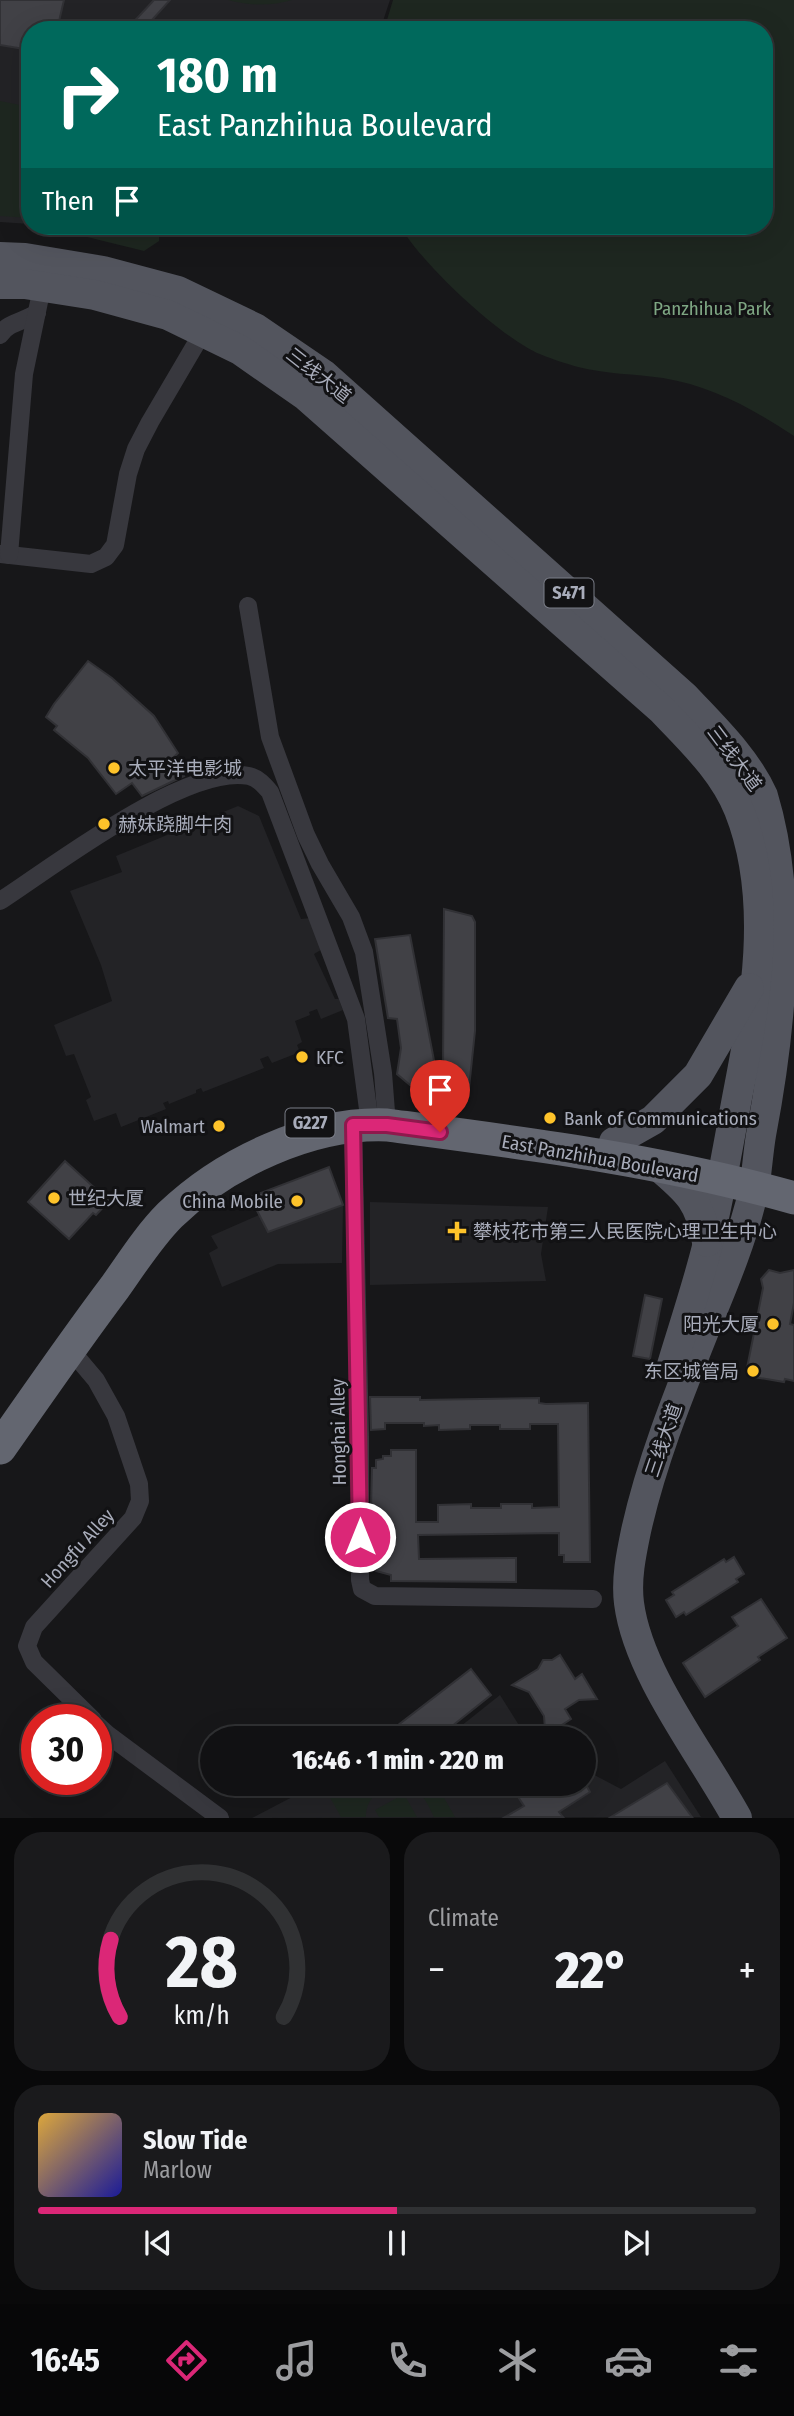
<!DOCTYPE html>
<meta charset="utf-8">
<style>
:root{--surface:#111113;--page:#1a1a1c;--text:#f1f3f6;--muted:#9c9da0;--line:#303133;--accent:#db2777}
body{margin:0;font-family:"Fira Sans Condensed","Noto Sans SC",sans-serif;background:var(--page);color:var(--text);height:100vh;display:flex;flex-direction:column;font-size:26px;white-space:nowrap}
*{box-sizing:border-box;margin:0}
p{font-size:23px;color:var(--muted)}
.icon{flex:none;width:38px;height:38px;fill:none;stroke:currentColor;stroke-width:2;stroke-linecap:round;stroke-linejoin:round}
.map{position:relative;height:1818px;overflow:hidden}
.side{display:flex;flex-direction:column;gap:14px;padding:14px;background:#09090a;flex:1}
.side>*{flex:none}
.guide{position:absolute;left:21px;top:21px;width:752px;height:214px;border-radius:28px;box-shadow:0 7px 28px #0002,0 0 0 2px var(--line);background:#00695c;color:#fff;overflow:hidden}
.speed{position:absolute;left:21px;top:1704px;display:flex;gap:14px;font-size:35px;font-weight:700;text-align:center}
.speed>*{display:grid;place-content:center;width:91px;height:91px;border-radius:50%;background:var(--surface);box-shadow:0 7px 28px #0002,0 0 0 2px var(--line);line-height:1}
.speed .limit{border:10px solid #d22;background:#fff;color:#111}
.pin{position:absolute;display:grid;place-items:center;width:60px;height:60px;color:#fff;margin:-72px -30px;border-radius:50% 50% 50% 0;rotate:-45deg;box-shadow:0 0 7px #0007}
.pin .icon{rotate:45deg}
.me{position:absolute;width:77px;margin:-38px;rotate:0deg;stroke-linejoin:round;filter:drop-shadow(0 0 5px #0008)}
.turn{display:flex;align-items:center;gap:24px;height:147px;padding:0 21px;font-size:32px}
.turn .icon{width:91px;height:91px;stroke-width:2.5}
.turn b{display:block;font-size:49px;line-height:60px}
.then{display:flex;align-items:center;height:66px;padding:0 21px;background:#0003;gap:14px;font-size:26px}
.big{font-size:52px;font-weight:800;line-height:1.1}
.side .card{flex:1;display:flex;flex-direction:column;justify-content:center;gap:10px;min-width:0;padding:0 24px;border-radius:28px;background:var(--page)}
.side .dial{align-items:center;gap:0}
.dial svg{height:182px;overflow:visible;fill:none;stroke:var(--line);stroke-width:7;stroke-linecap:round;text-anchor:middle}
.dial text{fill:var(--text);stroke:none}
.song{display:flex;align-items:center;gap:21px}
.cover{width:84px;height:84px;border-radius:10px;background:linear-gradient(135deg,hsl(40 70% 55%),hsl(240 70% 35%))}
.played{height:7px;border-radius:4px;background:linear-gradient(90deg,var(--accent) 50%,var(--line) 50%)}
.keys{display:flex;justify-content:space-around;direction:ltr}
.heat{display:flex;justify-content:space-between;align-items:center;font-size:38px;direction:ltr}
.side .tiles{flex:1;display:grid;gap:14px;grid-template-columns:1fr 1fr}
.card:last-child{grid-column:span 2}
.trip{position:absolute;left:200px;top:1726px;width:396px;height:70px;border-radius:35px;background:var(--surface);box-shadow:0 7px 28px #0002,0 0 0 2px var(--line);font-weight:800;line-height:70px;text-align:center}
.menu{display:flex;height:112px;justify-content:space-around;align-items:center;background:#070708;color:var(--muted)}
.menu .icon{width:49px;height:49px}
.menu .selected{color:var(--accent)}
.menu b{font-size:32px;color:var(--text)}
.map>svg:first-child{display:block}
</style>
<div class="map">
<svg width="794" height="1818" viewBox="0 0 794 1818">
<rect width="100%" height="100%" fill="#171719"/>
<!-- built -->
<g fill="#232326">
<path d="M 0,0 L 390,0 L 380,30 L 30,30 L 30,224 L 0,222 Z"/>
<path d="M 238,806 L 259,816 L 301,919 L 311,918 L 324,948 L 314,954 L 335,999 L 339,999 L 343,1010 L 321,1019 L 317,1009 L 309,1012 L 310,1015 L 295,1021 L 302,1042 L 297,1045 L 300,1052 L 272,1063 L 268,1056 L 260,1059 L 264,1068 L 203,1092 L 201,1088 L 196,1090 L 196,1093 L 169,1104 L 168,1101 L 163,1103 L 166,1109 L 121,1127 L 116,1113 L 94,1121 L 86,1100 L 91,1097 L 74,1054 L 66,1056 L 54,1025 L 112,1001 L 101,965 L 70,891 L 122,872 L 116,856 Z"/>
<path d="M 329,1167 L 343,1205 L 342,1263 L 278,1264 L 222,1287 L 209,1253 L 218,1248 L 211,1236 L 259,1215 L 250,1197 Z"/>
<path d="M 370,1202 L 548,1207 L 541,1254 L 546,1281 L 370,1285 Z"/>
<path d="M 500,1695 L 527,1738 L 446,1738 Z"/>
<path d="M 665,1761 L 701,1817 L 252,1818 L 319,1783 L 583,1783 L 583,1769 L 621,1789 Z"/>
</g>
<!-- green -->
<g fill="#1e2720">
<path d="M 228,0 L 292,0 C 271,6 250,6 228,0 Z"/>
<path d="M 393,0 L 794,0 L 794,436 C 753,409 712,386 663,378 C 635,374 605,374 578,367 C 564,363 549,358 537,353 C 497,334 422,264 400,226 L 765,226 L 765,30 L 384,30 Z"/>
<path d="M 0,101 L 30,107 L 30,218 L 0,216 Z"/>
<path d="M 79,226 L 159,226 L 159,241 L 144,251 L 79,235 Z"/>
<path d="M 361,1783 L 434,1783 L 439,1789 L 455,1817 L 434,1817 C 430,1809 426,1799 419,1793 C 399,1773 365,1791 366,1817 L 341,1817 L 328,1794 L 345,1784 L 353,1795 Z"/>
<path d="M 404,1794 L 417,1817 L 379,1817 L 375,1810 Z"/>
</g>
<!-- building -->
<g fill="#414146" stroke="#313135" stroke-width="2">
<path d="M 0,0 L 64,0 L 57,30 L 30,30 L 30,50 L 0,45 Z"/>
<path d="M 154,0 L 170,0 L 143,30 L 126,30 Z"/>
<path d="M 88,661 L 112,678 L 154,716 L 178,753 L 173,758 L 184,776 L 142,796 L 132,783 L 116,794 L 88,758 L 54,730 L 57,726 L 46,717 L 54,704 Z"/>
<path d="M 444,909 L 472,916 L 475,922 L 475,1031 L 469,1088 L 410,1085 L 397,1074 L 401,1048 L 397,1019 L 388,1018 L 375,939 L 410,935 L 436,1071 L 443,1070 Z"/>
<path d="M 65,1161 L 109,1201 L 96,1215 L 93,1213 L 69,1239 L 28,1202 Z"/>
<path d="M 329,1167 L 343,1205 L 268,1232 L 250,1197 Z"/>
<path d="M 769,1270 L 780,1273 L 794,1270 L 794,1303 L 790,1324 L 794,1325 L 794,1381 L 785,1379 L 784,1382 L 754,1377 L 747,1368 L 763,1288 L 761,1279 Z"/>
<path d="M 645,1295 L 662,1299 L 650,1359 L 633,1356 Z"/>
<path d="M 370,1397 L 420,1397 L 420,1400 L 539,1398 L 539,1403 L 546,1404 L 588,1403 L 590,1562 L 564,1562 L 564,1555 L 559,1555 L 559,1533 L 418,1535 L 419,1559 L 516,1558 L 516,1582 L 391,1581 L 391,1575 L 376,1571 L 376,1563 L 372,1563 L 371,1523 L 383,1516 L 371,1508 L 372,1468 L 376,1468 L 376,1460 L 383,1459 L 383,1456 L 391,1456 L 391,1450 L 416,1450 L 416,1522 L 438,1522 L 438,1505 L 471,1504 L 471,1508 L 501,1508 L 501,1504 L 532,1504 L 532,1508 L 559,1507 L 558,1424 L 530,1424 L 530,1429 L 500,1429 L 500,1425 L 470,1425 L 470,1429 L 439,1430 L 439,1425 L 424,1426 L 424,1423 L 385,1423 L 385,1429 L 371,1430 Z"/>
<path d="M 734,1557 L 744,1574 L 736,1579 L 738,1582 L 686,1615 L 684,1612 L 676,1617 L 666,1600 L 674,1595 L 672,1592 L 724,1559 L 726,1562 Z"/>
<path d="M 761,1599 L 787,1638 L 758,1657 L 760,1660 L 705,1697 L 683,1663 L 738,1626 L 732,1617 Z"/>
<path d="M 560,1655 L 575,1679 L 582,1674 L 597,1699 L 579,1700 L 565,1709 L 571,1719 L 551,1732 L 545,1729 L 544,1716 L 529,1692 L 512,1685 L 538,1669 L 543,1660 L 552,1660 Z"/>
<path d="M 471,1669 L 491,1695 L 437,1738 L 400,1738 L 393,1729 Z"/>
<path d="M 509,1783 L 541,1783 L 546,1792 L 560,1783 L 585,1783 L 590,1792 L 559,1812 L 563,1817 L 505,1817 L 524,1806 Z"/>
<path d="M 667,1783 L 692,1817 L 611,1817 Z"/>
</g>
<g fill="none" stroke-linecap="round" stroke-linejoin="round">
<!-- street -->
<g stroke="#38383e" stroke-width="18">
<path d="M 0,335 C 8,322 24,322 37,313"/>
<path d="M 0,554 L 91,564 L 106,557 L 115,545 L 128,474 L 136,449 L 150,422 L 207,325"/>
<path d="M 9,555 L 24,374 L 44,278"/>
<path d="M 248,606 L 270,737 L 306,835 L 320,864 L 351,917 L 364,952 L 383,1073 L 387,1125"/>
<path d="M 0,901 C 54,866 186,764 249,776 C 258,778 264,785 270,792 L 356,1019 L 370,1124"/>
<path d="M 353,1125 L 360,1437 L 360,1580 L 362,1589 L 375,1596 L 593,1599"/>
<path d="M 69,1348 L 96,1380 L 116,1416 L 139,1484 L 140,1501 L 133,1518 L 34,1627 L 27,1646 L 34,1662 L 93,1720"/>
<path d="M 96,1724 L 107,1734 L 220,1818"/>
</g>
<!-- primary -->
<g stroke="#53555e" stroke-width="30">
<path d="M 0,257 L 25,258 L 103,271 L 178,291 L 255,328 L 324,375 L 685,697 C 713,727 746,758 763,796 C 794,898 781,1030 761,1135 C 758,1153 757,1172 754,1189 C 743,1238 723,1285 704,1331 C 678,1396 651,1463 636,1531 C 631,1555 626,1579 629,1603 C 638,1674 702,1754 737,1818"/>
<path d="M 0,284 L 25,284 L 95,295 L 168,315 L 240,350 L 306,396 L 662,710 C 691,741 723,770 739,810 C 775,901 755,1005 737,1098 C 728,1146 720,1195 708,1243 C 698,1284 684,1325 672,1365"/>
<path d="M 614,1142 L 653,1120 L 698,1075 L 749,988"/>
<path d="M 658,1166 C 689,1192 700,1202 707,1242"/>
</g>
<!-- highway -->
<path stroke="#636670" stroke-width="33" d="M 0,1448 C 38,1394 75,1340 115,1287 C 132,1263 149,1236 170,1215 C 224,1163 311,1122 387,1125 C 524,1143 661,1160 794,1198"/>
</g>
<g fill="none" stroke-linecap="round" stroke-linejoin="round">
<!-- route casing -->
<g stroke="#8e194d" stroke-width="18">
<path id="route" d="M 360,1537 L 353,1125 L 387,1125 L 440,1132"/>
</g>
<!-- route -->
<use href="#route" stroke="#db2777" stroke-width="12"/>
</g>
<!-- markers -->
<g fill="#fec32a" stroke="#121214" stroke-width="2.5">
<circle cx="114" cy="768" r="7"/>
<circle cx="104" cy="824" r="7"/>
<circle cx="302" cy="1057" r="7"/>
<circle cx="550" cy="1118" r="7"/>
<circle cx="219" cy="1126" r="7"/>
<circle cx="54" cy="1198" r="7"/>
<circle cx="297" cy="1201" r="7"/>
<path d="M453.5 1220.5h7v7h7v7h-7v7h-7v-7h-7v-7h7z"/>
<circle cx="773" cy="1324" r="7"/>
<circle cx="753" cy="1371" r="7"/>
</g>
<g text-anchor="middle" stroke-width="6" stroke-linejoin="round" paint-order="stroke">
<!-- shield labels -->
<g fill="#121214" stroke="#7b7e88" stroke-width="2">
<rect x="544.5" y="578.5" width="49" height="29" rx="5"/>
<rect x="285.5" y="1108.5" width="49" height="29" rx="5"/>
</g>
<g font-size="18" font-weight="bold" fill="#a8acba">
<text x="569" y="599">S471</text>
<text x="310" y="1129">G227</text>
</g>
<!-- park labels -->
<g font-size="19" fill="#7ea683" stroke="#121214">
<text x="712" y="315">Panzhihua Park</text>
</g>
<!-- street labels -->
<g font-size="19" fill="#a8acba" stroke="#121214">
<text transform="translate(319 375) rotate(38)" y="7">三线大道</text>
<text transform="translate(735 758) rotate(53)" y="7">三线大道</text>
<text transform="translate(600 1158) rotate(10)" y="7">East Panzhihua Boulevard</text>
<text transform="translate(338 1432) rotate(-91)" y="7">Honghai Alley</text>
<text transform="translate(663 1440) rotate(-71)" y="7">三线大道</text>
<text transform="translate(77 1548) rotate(-48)" y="7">Hongfu Alley</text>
</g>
<!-- poi labels -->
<g font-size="19" fill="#a8acba" stroke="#121214" text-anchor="start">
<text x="128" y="775">太平洋电影城</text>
<text x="118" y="831">赫妹跷脚牛肉</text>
<text x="316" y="1064">KFC</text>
<text x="564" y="1125">Bank of Communications</text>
<text x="205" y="1133" text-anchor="end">Walmart</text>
<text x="68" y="1205">世纪大厦</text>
<text x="283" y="1208" text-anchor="end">China Mobile</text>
<text x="473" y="1238">攀枝花市第三人民医院心理卫生中心</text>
<text x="759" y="1331" text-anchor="end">阳光大厦</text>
<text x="739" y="1378" text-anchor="end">东区城管局</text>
</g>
</g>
</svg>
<div class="speed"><div class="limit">30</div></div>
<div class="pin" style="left:440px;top:1132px;background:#d93025"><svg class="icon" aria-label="arrive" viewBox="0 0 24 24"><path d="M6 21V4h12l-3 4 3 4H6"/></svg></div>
<svg class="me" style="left:360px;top:1537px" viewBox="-20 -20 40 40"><circle r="17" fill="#db2777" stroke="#fff" stroke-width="3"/><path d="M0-11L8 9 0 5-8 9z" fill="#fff"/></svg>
<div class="trip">16:46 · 1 min · 220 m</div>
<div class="guide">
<div class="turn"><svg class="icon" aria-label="right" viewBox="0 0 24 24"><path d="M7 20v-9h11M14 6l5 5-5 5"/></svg><div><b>180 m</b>East Panzhihua Boulevard</div></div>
<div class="then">Then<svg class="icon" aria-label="arrive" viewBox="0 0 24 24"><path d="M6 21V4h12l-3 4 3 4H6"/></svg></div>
</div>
</div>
<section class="side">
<div class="tiles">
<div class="card dial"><svg viewBox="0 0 100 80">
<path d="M14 69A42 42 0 1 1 86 69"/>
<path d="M14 69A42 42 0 0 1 10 35" stroke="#db2777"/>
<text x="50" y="56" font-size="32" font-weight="700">28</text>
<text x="50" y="72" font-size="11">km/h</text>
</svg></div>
<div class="card"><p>Climate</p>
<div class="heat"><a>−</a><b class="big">22°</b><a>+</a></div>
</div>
<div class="card">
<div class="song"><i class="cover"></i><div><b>Slow Tide</b><p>Marlow</p></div></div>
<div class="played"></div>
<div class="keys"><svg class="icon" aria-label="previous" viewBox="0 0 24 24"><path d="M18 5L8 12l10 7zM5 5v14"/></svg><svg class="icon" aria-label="pause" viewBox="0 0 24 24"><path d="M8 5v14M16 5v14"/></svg><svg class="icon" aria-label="next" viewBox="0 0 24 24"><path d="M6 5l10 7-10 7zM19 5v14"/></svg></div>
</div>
</div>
</section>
<nav class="menu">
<b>16:45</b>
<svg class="icon selected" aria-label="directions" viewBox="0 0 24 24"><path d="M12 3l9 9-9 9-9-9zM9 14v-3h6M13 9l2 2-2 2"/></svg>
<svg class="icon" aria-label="music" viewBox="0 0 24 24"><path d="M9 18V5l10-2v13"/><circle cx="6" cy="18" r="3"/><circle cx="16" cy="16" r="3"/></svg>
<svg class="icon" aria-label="phone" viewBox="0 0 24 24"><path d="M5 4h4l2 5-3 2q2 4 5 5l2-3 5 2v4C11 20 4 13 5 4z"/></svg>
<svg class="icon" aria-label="climate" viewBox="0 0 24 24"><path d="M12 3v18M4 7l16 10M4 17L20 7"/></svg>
<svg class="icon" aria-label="car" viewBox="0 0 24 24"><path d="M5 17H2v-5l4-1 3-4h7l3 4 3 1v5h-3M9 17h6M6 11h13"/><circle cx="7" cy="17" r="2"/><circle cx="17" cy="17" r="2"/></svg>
<svg class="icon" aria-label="filters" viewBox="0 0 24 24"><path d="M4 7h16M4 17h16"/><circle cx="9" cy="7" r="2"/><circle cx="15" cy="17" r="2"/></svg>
</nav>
